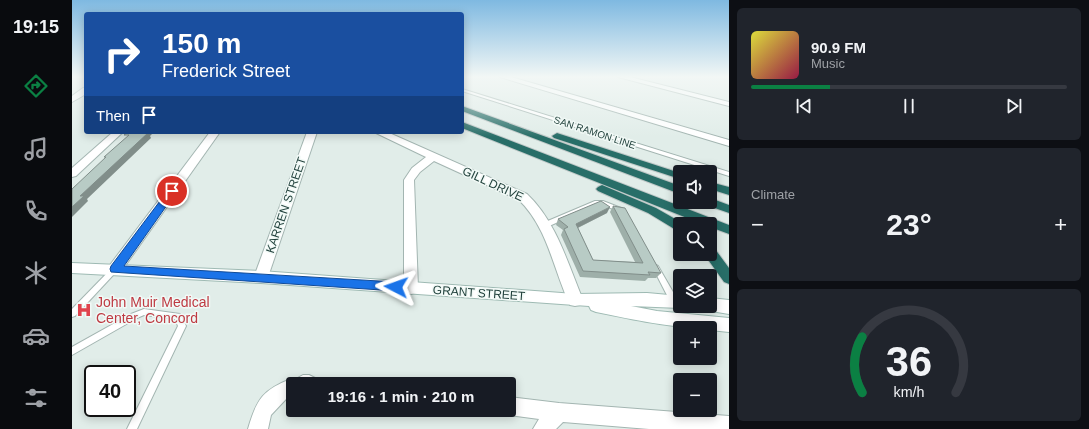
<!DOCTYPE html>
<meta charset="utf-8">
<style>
:root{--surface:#171b24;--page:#20242c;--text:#f1f3f6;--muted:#9ea1a6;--line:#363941;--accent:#0b8043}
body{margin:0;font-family:Arial,sans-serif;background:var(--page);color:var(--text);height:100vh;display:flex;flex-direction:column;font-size:15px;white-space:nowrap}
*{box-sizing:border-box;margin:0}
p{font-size:13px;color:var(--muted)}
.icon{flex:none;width:22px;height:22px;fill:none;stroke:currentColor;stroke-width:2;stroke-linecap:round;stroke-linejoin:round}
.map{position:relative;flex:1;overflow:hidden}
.details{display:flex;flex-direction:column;gap:8px;padding:8px;background:#0d0f14;width:360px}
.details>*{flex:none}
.guide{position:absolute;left:12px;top:12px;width:380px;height:122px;border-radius:4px;box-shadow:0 2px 10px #0003;background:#1a4fa0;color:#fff;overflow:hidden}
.buttons{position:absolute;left:601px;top:165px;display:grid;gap:8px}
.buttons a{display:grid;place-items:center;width:44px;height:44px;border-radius:4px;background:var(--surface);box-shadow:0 2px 10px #0003;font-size:20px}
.speed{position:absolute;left:12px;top:365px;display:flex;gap:8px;font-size:20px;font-weight:700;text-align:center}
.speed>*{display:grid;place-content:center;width:52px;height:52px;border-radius:50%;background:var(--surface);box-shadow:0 2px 10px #0003;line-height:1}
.speed .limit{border:2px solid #111;border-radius:6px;background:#fff;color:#111}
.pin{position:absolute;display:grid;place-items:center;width:34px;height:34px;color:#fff;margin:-17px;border:2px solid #fff;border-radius:50%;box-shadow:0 1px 4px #0007}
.me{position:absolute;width:44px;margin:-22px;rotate:274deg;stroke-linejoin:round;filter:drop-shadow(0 0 3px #0008)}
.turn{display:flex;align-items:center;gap:14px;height:84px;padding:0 12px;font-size:18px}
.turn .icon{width:52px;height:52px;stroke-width:2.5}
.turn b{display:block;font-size:28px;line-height:34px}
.then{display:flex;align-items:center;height:38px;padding:0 12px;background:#0003;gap:8px;font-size:15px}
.big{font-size:30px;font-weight:700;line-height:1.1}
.details .widget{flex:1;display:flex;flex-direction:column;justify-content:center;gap:6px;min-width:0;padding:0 14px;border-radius:6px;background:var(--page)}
.details .dial{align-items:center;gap:0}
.dial svg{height:104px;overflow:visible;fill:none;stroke:var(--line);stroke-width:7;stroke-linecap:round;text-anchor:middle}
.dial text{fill:var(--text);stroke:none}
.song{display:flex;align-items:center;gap:12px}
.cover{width:48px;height:48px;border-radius:6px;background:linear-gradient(135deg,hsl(60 70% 55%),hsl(340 70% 35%))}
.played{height:4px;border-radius:2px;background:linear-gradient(90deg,var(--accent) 25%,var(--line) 25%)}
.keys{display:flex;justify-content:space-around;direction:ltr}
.heat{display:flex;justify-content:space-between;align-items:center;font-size:22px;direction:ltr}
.trip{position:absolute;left:214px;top:377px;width:230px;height:40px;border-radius:4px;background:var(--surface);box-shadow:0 2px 10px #0003;font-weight:700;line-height:40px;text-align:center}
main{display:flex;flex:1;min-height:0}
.tabs{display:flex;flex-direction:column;width:72px;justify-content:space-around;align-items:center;background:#090b0e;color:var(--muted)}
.tabs .icon{width:28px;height:28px}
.tabs .active{color:var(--accent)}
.tabs b{font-size:18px;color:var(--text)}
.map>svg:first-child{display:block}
</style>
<main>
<nav class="tabs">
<b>19:15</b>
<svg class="icon active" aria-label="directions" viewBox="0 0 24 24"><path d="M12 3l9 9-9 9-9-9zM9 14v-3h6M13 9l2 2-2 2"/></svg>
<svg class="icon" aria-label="music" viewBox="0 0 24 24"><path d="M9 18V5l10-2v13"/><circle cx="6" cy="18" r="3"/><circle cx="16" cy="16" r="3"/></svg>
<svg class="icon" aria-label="phone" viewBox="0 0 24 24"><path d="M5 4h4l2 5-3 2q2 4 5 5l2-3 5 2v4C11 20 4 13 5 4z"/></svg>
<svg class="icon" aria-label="climate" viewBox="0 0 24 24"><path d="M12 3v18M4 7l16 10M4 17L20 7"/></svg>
<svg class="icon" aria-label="car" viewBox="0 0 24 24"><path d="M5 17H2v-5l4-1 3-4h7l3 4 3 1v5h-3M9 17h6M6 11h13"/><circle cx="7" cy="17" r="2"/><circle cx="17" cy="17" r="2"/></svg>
<svg class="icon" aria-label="filters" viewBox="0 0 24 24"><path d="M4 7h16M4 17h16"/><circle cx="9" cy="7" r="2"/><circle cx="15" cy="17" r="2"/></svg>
</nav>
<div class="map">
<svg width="657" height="429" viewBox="0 0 657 429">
<rect width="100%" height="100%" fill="#e1ede9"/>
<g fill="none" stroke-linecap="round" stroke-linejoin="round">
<!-- lane casing -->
<g stroke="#a3b5b1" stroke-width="2">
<g id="lane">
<path d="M 390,89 L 657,172 L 657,176 L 390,91 Z"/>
<path d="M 523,201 L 531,201 L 549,208 L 550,209 L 547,211 L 530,205 L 524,205 L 475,227 L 471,227 L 470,225 L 471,223 Z"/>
<path d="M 584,265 L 586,266 L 605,299 L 606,301 L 605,303 L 602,304 L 599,303 L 581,268 L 582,266 Z"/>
<path d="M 42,267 L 44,268 L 45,270 L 44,272 L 3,316 L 0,317 L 0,309 L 40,268 Z"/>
<path d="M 72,309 L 108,314 L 114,326 L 65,429 L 55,429 L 106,326 L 103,319 L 72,315 L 65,318 L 0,355 L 0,347 L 59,314 Z"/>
</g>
</g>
<!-- street casing -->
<g stroke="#a3b5b1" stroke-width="2">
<g id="street">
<path d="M 428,77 L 439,77 L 657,140 L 657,146 Z"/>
<path d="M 546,77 L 558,77 L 657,102 L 657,106 Z"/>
<path d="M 11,88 L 14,88 L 14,94 L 0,102 L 0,96 Z"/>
<path d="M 41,132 L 51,132 L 4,176 L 0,177 L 0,168 Z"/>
<path d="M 138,132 L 148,132 L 48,273 L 43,275 L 38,273 L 36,269 L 38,265 Z"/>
<path d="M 235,132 L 245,132 L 196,277 L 194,281 L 189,283 L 184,281 L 182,277 Z"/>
<path d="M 302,132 L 315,132 L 455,194 C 484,221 496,264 511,300 L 508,305 L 503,306 L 498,305 C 481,269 476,228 447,200 L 362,161 L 348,172 L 342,180 L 346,288 L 344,292 L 339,294 L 334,292 L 332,288 L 332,180 L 340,168 L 354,157 Z"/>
<path d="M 231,375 L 237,375 L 243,378 L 246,384 L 221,384 L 221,396 L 215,398 L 199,415 L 196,429 L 176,429 C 185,398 191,390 221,378 L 224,379 Z"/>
<path d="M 437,397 L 487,403 L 657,416 L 657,429 L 577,429 L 491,422 L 484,429 L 461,429 L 467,419 L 437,415 L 430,413 L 429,410 L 437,410 Z"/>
</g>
</g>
<!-- secondary casing -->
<g stroke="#9ebab3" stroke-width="2">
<g id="secondary">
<path d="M 0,263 L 189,271 L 503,294 L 575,293 L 608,296 L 608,306 L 614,306 L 608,308 L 559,306 L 585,311 L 657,318 L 657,332 L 638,330 L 638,328 C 597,328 564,320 524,312 L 519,310 L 517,306 L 189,283 L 0,273 Z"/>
<path d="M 638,298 L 657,300 L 657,314 L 633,310 L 631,306 L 638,306 Z"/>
</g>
</g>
<!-- highway casing -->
<g stroke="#c0c9c8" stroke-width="2">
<g id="highway">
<path d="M 390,106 L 608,186 L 608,194 L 390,111 Z"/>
<path d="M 390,122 L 657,225 L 657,234 L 638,227 L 638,224 L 630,224 L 390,128 Z"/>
<path d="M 485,133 L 608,173 L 608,179 L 482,138 L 480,136 Z"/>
<path d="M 638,182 L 657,187 L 657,195 L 638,189 Z"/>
<path d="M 530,185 L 584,208 L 612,224 L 608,224 L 608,231 L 604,230 L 576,213 L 526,191 L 524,189 L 526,187 Z"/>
<path d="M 638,198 L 657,205 L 657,213 L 634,205 L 632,202 L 638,202 Z"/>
<path d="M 638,248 L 643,249 L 657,268 L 657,284 L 652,282 L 632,254 L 638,254 Z"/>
</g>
</g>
<!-- lane -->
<use href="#lane" fill="#fff" fill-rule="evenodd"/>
<!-- street -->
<use href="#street" fill="#fff" fill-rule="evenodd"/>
<!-- secondary -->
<use href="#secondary" fill="#fff" fill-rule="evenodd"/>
<!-- highway -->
<use href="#highway" fill="#286e68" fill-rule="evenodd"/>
</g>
<!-- wall -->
<path fill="#9eafa9" d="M 541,206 L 589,273 L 584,278 L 576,278 L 573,281 L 508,277 L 489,235 L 491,230 L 484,225 L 486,219 L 535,213 L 506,228 L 521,260 L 563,262 L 538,212 Z"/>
<!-- shaded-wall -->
<g fill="#818e8a">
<path d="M 74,132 L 82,132 L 78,136 L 79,138 L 15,199 L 16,201 L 0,217 L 0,207 L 8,196 Z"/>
<path d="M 538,207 L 535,213 L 501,230 L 504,224 Z"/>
</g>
<!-- building -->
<g fill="#b8cbc5" stroke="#818e8a">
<path d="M 56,132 L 77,132 L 8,196 L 12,196 L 0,207 L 0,189 L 34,157 L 32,157 L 57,135 L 52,135 Z"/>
<path d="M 529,201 L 538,207 L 504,224 L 521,260 L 571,263 L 541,206 L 553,208 L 589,273 L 576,272 L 578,275 L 511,271 L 492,229 L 496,227 L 486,219 Z"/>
</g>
<!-- sky -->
<linearGradient id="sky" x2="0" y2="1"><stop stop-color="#7fb9e1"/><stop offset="0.56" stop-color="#f2f7f5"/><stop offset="1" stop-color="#f2f7f5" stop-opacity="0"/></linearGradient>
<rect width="657" height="137" fill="url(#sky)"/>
<!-- route -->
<path fill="#1a73e8" stroke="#114b97" d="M 100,188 L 105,191 L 52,266 L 324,282 L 328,283 L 330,287 L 328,290 L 324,291 L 39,272 L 38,269 L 39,266 L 97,189 Z"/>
<!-- icons -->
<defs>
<g id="hospital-bare" transform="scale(1.2)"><path d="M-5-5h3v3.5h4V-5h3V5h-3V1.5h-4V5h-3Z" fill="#e0444e" stroke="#f1f9f6" stroke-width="2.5" paint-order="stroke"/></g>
</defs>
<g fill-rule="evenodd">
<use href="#hospital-bare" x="12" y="310"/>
</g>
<g text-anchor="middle" stroke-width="3" stroke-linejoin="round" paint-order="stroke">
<!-- far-street labels -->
<g font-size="10" fill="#1f3f3a" stroke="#f1f9f6">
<text transform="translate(523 132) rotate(18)" y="4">SAN RAMON LINE</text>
</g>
<!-- street labels -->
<g font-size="12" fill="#1f3f3a" stroke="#f1f9f6">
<text transform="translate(421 184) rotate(25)" y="4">GILL DRIVE</text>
<text transform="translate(214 205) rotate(-71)" y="4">KARREN STREET</text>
<text transform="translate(407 293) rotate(4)" y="4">GRANT STREET</text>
</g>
<!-- near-health labels -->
<g font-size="14" fill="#be3a42" stroke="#f1f9f6" text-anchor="start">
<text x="24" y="307">John Muir Medical<tspan x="24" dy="16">Center, Concord</tspan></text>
</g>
</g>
</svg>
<div class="buttons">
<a><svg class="icon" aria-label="sound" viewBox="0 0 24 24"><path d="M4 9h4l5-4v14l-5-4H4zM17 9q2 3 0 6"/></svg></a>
<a><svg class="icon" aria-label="search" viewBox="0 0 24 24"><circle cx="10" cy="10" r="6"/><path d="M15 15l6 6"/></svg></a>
<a><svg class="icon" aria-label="layers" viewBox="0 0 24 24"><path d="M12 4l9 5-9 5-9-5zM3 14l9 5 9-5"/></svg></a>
<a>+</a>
<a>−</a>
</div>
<div class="speed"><div class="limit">40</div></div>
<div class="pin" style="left:100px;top:191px;background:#d93025"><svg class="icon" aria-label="arrive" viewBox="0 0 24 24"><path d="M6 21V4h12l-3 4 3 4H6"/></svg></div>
<svg class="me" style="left:324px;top:287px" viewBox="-20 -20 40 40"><path d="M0-17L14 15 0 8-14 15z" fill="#1a73e8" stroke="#fff" stroke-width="4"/></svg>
<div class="trip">19:16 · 1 min · 210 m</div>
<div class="guide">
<div class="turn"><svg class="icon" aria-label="right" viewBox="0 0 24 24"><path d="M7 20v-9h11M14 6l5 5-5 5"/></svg><div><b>150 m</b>Frederick Street</div></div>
<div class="then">Then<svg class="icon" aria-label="arrive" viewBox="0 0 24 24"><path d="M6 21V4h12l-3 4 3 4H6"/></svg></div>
</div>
</div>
<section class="details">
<div class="widget">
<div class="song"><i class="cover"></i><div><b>90.9 FM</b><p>Music</p></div></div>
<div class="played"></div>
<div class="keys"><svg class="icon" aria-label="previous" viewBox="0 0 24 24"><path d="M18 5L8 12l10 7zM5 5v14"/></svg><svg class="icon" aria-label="pause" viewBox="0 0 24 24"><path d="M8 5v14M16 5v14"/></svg><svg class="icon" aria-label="next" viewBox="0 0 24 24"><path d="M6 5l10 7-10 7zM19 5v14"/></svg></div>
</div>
<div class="widget"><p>Climate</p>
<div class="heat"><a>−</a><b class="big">23°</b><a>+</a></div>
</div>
<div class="widget dial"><svg viewBox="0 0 100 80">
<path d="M14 69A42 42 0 1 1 86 69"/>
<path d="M14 69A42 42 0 0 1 14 26" stroke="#0b8043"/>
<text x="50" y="56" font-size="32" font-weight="700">36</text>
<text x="50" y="72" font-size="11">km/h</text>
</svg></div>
</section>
</main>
